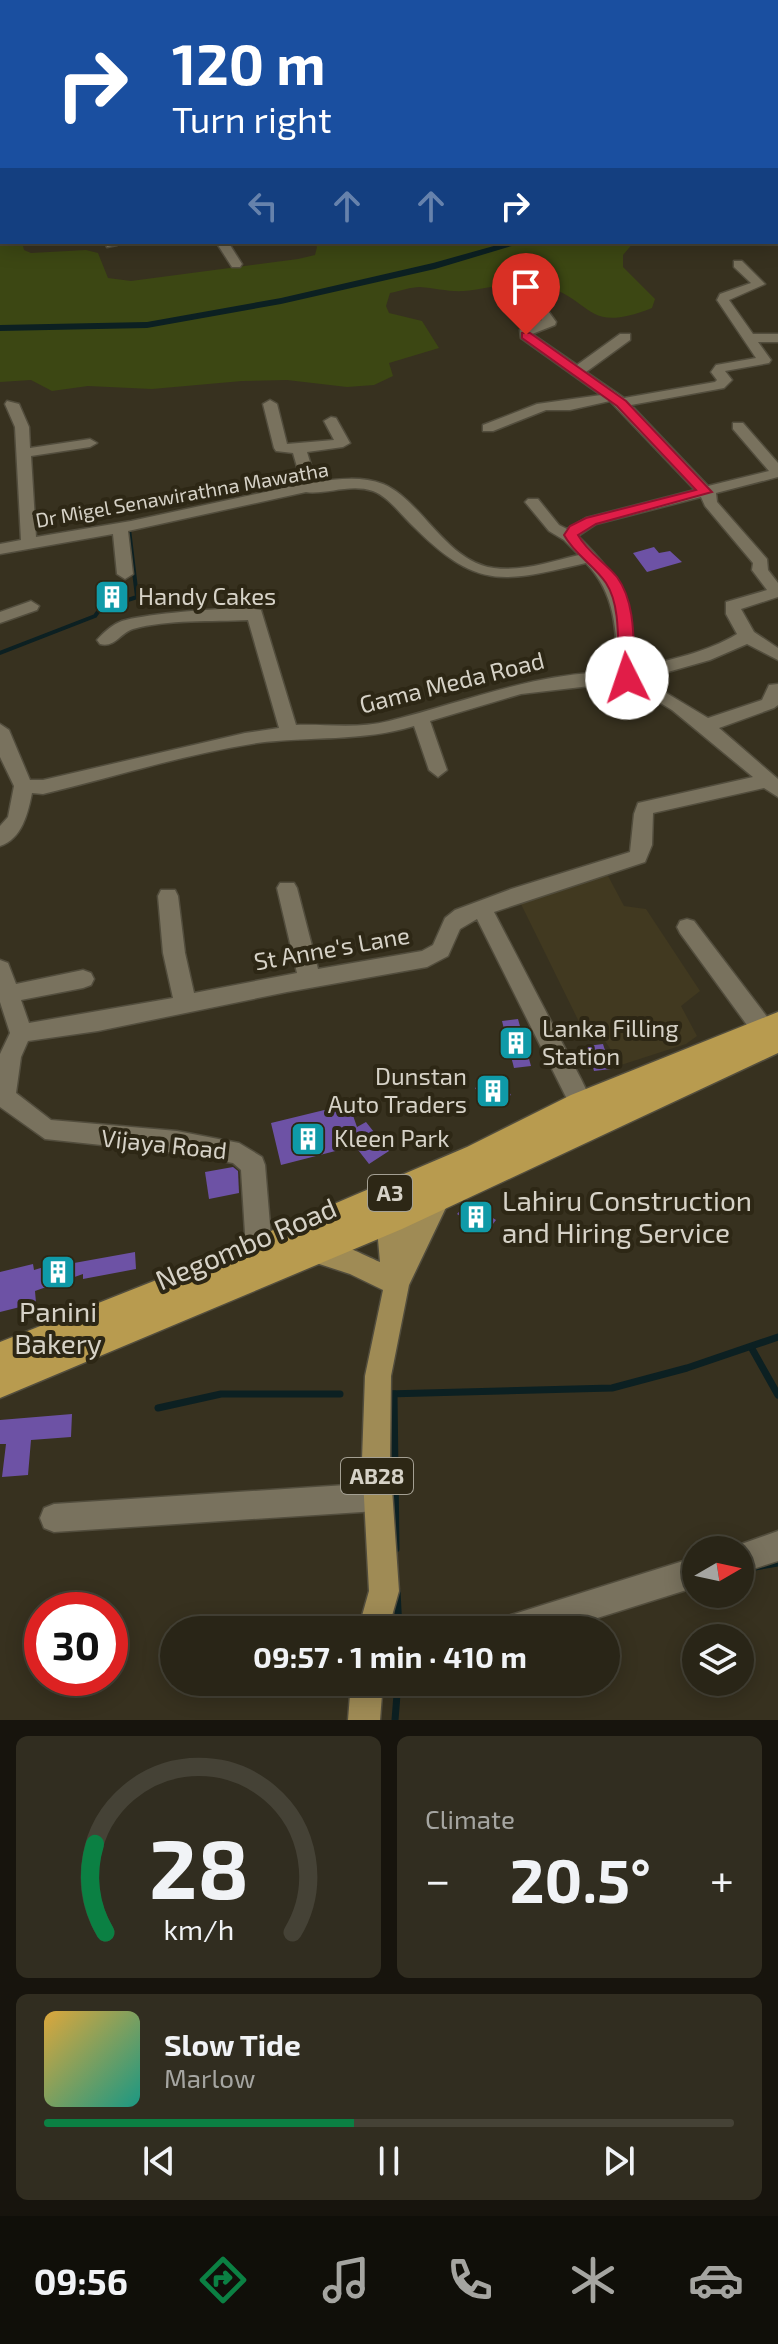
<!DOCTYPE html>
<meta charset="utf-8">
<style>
:root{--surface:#292517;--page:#312d20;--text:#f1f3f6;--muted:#a5a5a1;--line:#454236;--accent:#0b8043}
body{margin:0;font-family:"Exo 2",sans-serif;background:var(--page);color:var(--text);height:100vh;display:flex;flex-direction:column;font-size:30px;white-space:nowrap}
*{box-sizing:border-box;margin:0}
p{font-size:26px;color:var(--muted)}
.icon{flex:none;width:44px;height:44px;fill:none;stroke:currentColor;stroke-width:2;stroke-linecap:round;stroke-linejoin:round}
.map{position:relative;height:1720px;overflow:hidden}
.details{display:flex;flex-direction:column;gap:16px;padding:16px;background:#17140d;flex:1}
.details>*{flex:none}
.top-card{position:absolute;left:0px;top:0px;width:778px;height:244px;box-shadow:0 4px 20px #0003,0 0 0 2px var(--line);background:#1a4fa0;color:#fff;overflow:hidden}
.needle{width:52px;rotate:81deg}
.buttons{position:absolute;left:682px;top:1536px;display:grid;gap:16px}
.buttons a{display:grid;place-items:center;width:72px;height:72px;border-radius:50%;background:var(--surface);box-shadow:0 4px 20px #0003,0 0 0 2px var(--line);font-size:40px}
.speed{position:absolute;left:24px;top:1592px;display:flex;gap:16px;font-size:40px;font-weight:700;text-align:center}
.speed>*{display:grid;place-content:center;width:104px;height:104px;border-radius:50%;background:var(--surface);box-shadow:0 4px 20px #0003,0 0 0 2px var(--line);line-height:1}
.speed .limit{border:12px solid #d22;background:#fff;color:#111}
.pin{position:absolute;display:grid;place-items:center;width:68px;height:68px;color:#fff;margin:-82px -34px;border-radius:50% 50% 50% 0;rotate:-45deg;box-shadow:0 0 8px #0007}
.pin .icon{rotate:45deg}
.me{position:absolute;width:88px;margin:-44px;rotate:356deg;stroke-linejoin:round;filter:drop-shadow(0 0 6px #0008)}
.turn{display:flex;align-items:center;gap:28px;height:168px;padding:0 40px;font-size:36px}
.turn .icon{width:104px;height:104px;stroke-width:2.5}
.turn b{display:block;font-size:56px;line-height:68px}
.lanes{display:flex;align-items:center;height:76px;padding:0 40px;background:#0003;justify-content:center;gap:40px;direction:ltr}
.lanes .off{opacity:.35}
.big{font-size:60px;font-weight:700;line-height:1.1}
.details .card{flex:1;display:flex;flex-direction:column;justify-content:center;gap:12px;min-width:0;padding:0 28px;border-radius:12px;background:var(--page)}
.details .dial{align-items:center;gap:0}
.dial svg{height:208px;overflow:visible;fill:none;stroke:var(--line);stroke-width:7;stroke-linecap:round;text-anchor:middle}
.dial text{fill:var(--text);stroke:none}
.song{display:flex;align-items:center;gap:24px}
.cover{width:96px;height:96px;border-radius:12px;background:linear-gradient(135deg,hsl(40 70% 55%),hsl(170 70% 35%))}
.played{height:8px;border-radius:4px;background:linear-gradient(90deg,var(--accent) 45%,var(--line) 45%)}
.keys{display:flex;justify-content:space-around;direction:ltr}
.heat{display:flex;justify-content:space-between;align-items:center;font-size:44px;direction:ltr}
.details .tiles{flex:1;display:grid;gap:16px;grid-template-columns:1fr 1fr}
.card:last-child{grid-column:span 2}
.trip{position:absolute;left:160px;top:1616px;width:460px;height:80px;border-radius:40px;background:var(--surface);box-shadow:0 4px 20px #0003,0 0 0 2px var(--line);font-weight:700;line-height:80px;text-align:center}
.menu{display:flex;height:128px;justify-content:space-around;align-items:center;background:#100f09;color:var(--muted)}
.menu .icon{width:56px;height:56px}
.menu .current{color:var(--accent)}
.menu b{font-size:36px;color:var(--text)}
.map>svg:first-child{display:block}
</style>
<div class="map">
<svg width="778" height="1720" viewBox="0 0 778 1720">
<rect width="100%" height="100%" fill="#37311f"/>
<!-- built -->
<path fill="#413920" d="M 607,874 L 624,906 L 646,909 L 700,991 L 681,1006 L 697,1036 L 686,1044 L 621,1065 L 603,1038 L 585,1034 L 520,902 Z"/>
<!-- green -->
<path fill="#3c4713" d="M 0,218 L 2,242 L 22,242 L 24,250 L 31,253 L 86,250 L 98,253 L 108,278 L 131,281 L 298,259 L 315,255 L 317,247 L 314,242 L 388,242 L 392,245 L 429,242 L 634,242 L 623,255 L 623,267 L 655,299 L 652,308 C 581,336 595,296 538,285 C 516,280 487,289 464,291 C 449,292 435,288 420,287 C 411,287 400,291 390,293 L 386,306 L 389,313 L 422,321 L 439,348 L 389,363 L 393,376 L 374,385 L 347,387 L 287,380 L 242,381 L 152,389 L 88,386 L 52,391 L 31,380 L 0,382 Z"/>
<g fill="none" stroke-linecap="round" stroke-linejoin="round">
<!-- stream-far1 -->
<path stroke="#0c2022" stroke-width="4" d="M 0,653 L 95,616 L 100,609 L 137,597 L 129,529 L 134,528"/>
<!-- stream -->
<g stroke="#0c2022" stroke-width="7">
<path d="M 751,1347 L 778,1395"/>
<path d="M 387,1394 L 612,1388 L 687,1368 L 778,1337"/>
<path d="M 394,1394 L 396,1549"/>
<path d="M 158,1408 L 221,1394 L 340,1394"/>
<path d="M 755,1567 L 778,1563"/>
<path d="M 397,1591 L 399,1630"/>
<path d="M 397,1691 L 411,1682"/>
<path d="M 395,1720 L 398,1682"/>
</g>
<!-- canal -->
<g fill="#0c2022" fill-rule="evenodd">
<path d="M 14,0 L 127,0 L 124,2 Z"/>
<rect x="776" y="189" width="2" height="6"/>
<path d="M 508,242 L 525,242 L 435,269 L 281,304 L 147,328 L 0,331 L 0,325 L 147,322 L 281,298 L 433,263 Z"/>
</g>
</g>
<!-- building -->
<g fill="#6d52a5">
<path d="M 654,547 L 659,553 L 670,551 L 682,562 L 647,572 L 633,553 Z"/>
<path d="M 518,1019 L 531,1066 L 514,1068 L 502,1021 Z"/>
<path d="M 603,1044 L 611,1069 L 594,1071 L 587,1046 Z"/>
<path d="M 498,1076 L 511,1095 L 487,1106 L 475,1088 Z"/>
<path d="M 349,1104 L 357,1127 L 366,1122 L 389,1151 L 369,1164 L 355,1146 L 281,1165 L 271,1123 Z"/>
<path d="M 233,1167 L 238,1171 L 239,1193 L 209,1199 L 205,1172 Z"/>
<path d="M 468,1202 L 496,1220 L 486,1233 L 457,1214 Z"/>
<path d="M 135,1252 L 136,1269 L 83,1279 L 83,1274 L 35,1291 L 36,1303 L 0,1312 L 0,1272 L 33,1264 L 34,1270 L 71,1259 L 74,1263 Z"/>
<path d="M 72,1414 L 71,1437 L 31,1440 L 28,1475 L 2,1477 L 6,1444 L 0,1444 L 0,1420 Z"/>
</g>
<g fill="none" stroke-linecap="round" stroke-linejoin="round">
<!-- minor casing -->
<g stroke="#524d3d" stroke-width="3">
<g id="minor">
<path d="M 0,0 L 27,0 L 2,3 Z"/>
<path d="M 138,0 L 261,0 L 136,2 Z"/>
<path d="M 525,0 L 534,0 L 535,2 L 526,2 Z"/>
<rect x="0" y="190" width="2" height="6"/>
<path d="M 105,242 L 117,242 L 117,245 L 107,247 Z"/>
<path d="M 216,242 L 228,242 L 242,264 L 240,267 L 232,267 Z"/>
<path d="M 734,261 L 742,261 L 765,284 L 729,300 L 753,334 L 778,334 L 778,342 L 758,342 L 771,360 L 769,363 L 725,371 L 732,380 L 724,388 L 631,405 L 708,486 L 769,471 L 733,429 L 733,423 L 743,423 L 778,463 L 778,477 L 716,493 L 717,502 L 767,559 L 768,570 L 778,583 L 778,597 L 741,609 L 754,632 L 778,648 L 778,660 L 747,644 L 710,660 L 643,679 L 708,718 L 762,700 L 769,685 L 778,684 L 778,705 L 774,708 L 719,728 L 778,779 L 778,797 L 764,788 L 653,813 L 652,845 L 645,862 L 494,912 L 581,1079 L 593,1104 L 589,1111 L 581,1114 L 573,1111 L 477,919 L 460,929 L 448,956 L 427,967 L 287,992 L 98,1031 L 28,1041 L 21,1057 L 16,1093 L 51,1120 L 177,1131 L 239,1143 L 262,1157 L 265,1165 L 272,1249 L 268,1257 L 259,1261 L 250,1257 L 246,1249 L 241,1170 L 233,1163 L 177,1153 L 45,1139 L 0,1107 L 0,1054 L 10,1033 L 0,1002 L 0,960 L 8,963 L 16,984 L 83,970 L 91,973 L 94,979 L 91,985 L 83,988 L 21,1000 L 29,1023 L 173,998 L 163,953 L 158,896 L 161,890 L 175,890 L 178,896 L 185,953 L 194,993 L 297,973 L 277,888 L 280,883 L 294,883 L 297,888 L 318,969 L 422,951 L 433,945 L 445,918 L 455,910 L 511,889 L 630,852 L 634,814 L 638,803 L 753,777 L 672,710 L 649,696 L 616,683 L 521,694 L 430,721 L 447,770 L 438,777 L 429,770 L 414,726 C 362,742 310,736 257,743 C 185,754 114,777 43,794 L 32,793 C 28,813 22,839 0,846 L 0,826 L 8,817 L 14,786 L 0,757 L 0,724 L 9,730 L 30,780 L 43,780 L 245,733 L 279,728 L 248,620 C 212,622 168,619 133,629 C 120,633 115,648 100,644 L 97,640 C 103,633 113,624 122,621 C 144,614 240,605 261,610 L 296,725 C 327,724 358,729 389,721 C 465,702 538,671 618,672 C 616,631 616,594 586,563 C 504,582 478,591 414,527 C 401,515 389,497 373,491 C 350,483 326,495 306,492 L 128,531 L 133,574 L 125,579 L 117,574 L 113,534 L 0,554 L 0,544 L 21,540 L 15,427 L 5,404 L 7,401 L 19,404 L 29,427 L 30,448 L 90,439 L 97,443 L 90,447 L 31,456 L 36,537 L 131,521 L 302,484 L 293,453 L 276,451 L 274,448 L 263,404 L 270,400 L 277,404 L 287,444 L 334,440 L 324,421 L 331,417 L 336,418 L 350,443 L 343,447 L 307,452 L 316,482 C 338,479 362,476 383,484 C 422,500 446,562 494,568 C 522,572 552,561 579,555 L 564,540 L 549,531 L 525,502 L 528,499 L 538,499 L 559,525 L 567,529 L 586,518 L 695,490 L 610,401 L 570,410 L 546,410 L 493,431 L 483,431 L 483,425 L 537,404 L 601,395 L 521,338 L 520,330 L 542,320 L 538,314 L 540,311 L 548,311 L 556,322 L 555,325 L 532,334 L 577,365 L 620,334 L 630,334 L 630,340 L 586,372 L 624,398 L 715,382 L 717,380 L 711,372 L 716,365 L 756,358 L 717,300 L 720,294 L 751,283 L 734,267 ZM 701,497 L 705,506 L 753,563 L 752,570 L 767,590 L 726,602 L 726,614 L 737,634 C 706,653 670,659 635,669 C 632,602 626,584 578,536 L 596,524 Z"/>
<path d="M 31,601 L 39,606 L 37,610 L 0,623 L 0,612 Z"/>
<path d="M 687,919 L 694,921 L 771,1022 L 774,1029 L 771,1036 L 763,1038 L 755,1036 L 680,933 L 677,927 L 680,921 Z"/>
<path d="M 377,1483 L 387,1487 L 391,1497 L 387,1507 L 377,1511 L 54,1532 L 44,1528 L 40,1518 L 44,1508 L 54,1504 Z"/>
<path d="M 778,1531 L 778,1561 L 740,1573 L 740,1550 L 729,1550 L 730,1548 Z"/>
<path d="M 696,1557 L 696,1587 L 559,1630 L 496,1630 L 500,1619 L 511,1615 Z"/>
</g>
</g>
<!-- major casing -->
<g stroke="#524d3d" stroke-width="3">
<g id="major">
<path d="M 581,0 L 591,0 L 592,2 L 582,2 Z"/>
<rect x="776" y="119" width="2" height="7"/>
<path d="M 439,1186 L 448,1189 L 451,1197 L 409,1285 L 391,1376 L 390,1460 L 399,1591 L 388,1630 L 358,1630 L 369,1591 L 362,1460 L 365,1376 L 383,1290 L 350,1274 L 304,1259 L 300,1251 L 304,1243 C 325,1234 360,1253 380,1262 L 375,1206 L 378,1198 L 391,1196 L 401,1190 L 410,1193 L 417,1217 L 430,1189 Z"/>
<path d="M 351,1682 L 383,1682 L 380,1720 L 348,1720 Z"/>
</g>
</g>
<!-- highway casing -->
<g stroke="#524d3d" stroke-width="3">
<path id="highway" d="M 778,1012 L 778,1053 L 402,1229 L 0,1398 L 0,1342 L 159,1279 L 467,1147 L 571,1095 Z"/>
</g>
<!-- minor -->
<use href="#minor" fill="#79725e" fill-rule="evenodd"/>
<!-- major -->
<use href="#major" fill="#9f8b55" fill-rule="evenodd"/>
<!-- highway -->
<use href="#highway" fill="#b89b4f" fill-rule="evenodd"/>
</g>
<!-- route -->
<path fill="#e11d48" stroke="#92132f" stroke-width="2" d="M 522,333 L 530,333 L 626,401 L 712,492 L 596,524 L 578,535 C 588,553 605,562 617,577 C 637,604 633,647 635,678 L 633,681 L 627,683 L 619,678 C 617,650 622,607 606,583 C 594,565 575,555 564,535 L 570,526 L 586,518 L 696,490 L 617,406 L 522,338 Z"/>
<!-- icons -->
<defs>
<g id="building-square" transform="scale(1.8)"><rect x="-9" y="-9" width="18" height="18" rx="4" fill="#0f9aa8" stroke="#2d2715"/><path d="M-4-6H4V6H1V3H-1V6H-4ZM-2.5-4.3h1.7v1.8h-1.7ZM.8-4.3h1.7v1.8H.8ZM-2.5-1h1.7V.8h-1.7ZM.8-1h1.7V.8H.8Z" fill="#fff"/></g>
</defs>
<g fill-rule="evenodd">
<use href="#building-square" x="112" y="597"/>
<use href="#building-square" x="516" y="1043"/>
<use href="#building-square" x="493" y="1091"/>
<use href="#building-square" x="308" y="1139"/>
<use href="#building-square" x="476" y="1217"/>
<use href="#building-square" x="58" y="1272"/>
</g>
<g text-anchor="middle" stroke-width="8" stroke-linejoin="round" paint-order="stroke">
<!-- far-street labels -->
<g font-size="20" fill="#d6d2c7" stroke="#2d2715">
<text transform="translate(182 495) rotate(-10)" y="7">Dr Migel Senawirathna Mawatha</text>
</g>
<!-- shield labels -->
<g fill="#2d2715" stroke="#a39f92" stroke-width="2">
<rect x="368" y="1175" width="44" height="36" rx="6"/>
<rect x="341" y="1458" width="72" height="36" rx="6"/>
</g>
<g font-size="22" font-weight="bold" fill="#d6d2c7">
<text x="390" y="1201">A3</text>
<text x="377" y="1484">AB28</text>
</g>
<!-- poi labels -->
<g font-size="24" fill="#d6d2c7" stroke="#2d2715" text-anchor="start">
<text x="138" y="605">Handy Cakes</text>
<text x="542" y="1037">Lanka Filling<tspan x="542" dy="28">Station</tspan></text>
<text x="467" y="1085" text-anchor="end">Dunstan<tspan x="467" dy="28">Auto Traders</tspan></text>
<text x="334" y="1147">Kleen Park</text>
</g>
<!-- street labels -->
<g font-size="24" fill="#d6d2c7" stroke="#2d2715">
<text transform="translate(452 683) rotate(-14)" y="8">Gama Meda Road</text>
<text transform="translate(332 949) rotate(-10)" y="8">St Anne's Lane</text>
<text transform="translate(164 1145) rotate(6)" y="8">Vijaya Road</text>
</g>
<!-- near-poi labels -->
<g font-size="28" fill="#d6d2c7" stroke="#2d2715" text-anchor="start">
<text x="502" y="1211">Lahiru Construction<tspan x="502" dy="32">and Hiring Service</tspan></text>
<text x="58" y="1322" text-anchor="middle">Panini<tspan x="58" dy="32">Bakery</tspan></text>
</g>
<!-- near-street labels -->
<g font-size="28" fill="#d6d2c7" stroke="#2d2715">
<text transform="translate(246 1244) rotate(-23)" y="10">Negombo Road</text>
</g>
</g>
</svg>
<div class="buttons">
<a><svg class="needle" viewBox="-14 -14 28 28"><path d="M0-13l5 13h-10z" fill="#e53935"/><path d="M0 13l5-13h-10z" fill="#a5a5a1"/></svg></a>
<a><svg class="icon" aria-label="layers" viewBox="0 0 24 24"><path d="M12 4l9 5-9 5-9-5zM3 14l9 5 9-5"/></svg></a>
</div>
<div class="speed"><div class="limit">30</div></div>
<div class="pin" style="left:526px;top:335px;background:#d93025"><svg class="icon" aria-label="arrive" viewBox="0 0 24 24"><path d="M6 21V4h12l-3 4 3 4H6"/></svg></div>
<svg class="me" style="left:627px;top:678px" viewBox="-20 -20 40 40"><circle r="19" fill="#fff"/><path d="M0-13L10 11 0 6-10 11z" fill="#e11d48"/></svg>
<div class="trip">09:57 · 1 min · 410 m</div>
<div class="top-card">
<div class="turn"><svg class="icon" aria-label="right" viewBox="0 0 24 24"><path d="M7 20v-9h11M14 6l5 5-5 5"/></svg><div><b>120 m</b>Turn right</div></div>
<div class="lanes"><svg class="icon off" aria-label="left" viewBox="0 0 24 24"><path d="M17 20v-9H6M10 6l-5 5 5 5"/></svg><svg class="icon off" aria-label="ahead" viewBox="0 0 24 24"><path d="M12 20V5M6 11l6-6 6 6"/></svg><svg class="icon off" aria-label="ahead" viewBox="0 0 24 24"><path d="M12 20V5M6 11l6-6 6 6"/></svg><svg class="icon" aria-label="right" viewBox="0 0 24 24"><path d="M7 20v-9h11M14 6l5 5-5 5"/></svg></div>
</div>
</div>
<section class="details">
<div class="tiles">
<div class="card dial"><svg viewBox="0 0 100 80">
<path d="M14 69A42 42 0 1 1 86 69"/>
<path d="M14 69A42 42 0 0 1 10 35" stroke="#0b8043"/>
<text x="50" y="56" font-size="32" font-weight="700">28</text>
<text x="50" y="72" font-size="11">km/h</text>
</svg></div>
<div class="card"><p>Climate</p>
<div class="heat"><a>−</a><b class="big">20.5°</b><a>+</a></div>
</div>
<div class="card">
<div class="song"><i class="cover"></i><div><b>Slow Tide</b><p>Marlow</p></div></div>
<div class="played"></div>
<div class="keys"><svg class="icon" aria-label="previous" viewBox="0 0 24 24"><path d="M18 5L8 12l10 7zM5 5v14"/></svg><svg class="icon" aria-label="pause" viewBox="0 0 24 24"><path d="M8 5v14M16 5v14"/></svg><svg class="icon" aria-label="next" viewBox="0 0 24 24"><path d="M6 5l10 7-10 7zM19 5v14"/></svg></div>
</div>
</div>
</section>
<nav class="menu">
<b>09:56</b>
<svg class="icon current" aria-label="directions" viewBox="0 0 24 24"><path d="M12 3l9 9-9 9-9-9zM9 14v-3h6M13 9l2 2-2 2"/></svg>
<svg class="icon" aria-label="music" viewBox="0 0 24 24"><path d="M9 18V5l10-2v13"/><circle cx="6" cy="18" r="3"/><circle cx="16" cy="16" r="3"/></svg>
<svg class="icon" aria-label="phone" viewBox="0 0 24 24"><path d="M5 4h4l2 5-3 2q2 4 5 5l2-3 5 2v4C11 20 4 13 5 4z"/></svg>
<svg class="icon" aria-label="climate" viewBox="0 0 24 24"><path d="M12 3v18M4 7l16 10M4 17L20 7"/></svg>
<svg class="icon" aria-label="car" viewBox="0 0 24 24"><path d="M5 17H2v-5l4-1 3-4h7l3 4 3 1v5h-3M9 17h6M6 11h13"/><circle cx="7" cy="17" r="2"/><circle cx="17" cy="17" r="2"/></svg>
</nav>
